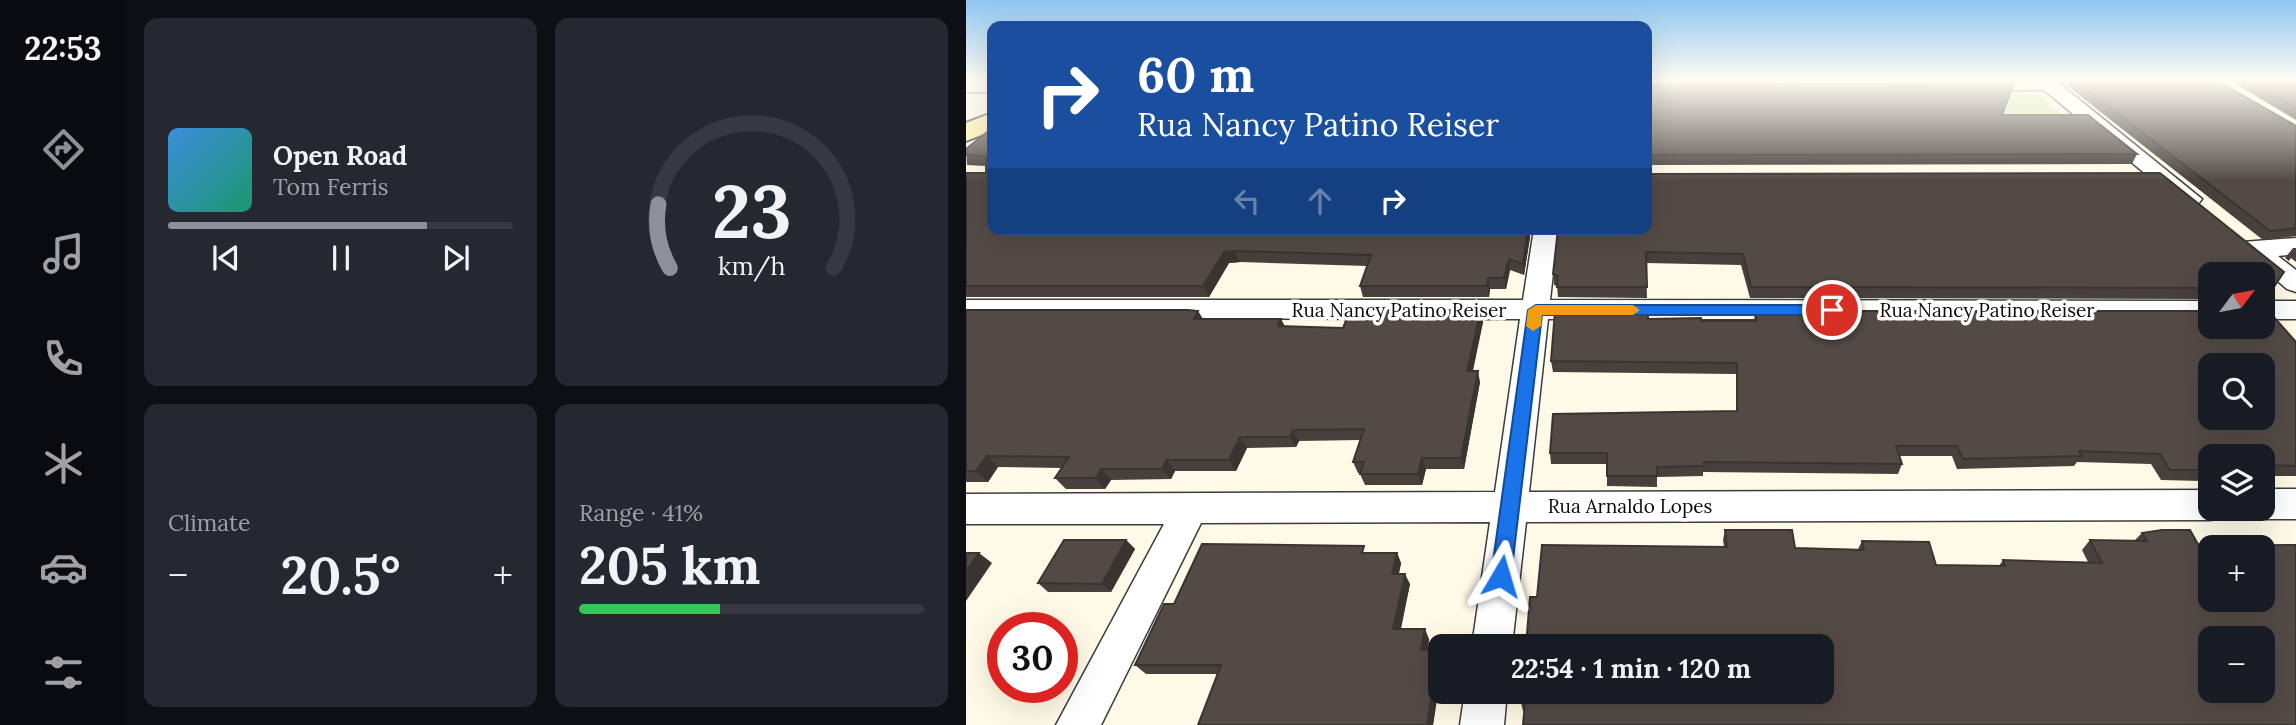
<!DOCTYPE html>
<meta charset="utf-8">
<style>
:root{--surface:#171b24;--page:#242831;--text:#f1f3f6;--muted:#9ea1a6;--line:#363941;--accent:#8c9099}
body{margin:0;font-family:Lora,serif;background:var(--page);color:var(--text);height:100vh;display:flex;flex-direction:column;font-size:26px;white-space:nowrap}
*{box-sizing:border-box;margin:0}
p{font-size:23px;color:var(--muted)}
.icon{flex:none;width:38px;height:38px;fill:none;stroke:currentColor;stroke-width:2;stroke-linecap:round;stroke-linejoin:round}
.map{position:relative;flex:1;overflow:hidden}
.drawer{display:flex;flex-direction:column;gap:18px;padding:18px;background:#0d0f14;width:840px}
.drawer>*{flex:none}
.guide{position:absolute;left:21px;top:21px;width:665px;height:214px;border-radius:14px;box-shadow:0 7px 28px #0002;background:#1a4fa0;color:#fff;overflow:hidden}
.needle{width:46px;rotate:58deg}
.controls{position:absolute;left:1232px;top:262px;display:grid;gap:14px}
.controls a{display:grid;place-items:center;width:77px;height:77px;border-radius:14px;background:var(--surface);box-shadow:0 7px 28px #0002;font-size:35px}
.speed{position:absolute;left:21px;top:612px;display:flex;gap:14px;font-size:35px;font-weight:700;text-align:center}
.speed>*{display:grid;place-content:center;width:91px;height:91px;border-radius:50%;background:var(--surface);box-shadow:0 7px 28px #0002;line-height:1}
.speed .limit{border:10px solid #d22;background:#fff;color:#111}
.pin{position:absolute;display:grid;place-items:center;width:60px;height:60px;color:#fff;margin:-30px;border:4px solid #fff;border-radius:50%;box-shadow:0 2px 7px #0007}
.me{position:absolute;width:77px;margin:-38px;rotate:7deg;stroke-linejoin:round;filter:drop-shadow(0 0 5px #0008)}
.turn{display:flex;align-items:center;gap:24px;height:147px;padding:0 35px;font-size:32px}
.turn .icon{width:91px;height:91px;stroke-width:2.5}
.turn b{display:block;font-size:49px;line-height:60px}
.lanes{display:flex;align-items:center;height:66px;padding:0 35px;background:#0003;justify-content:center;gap:35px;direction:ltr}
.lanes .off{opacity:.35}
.big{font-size:52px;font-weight:800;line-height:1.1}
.drawer .card{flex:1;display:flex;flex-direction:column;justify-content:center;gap:10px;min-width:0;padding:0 24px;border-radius:14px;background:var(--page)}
.drawer .dial{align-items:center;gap:0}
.dial svg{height:182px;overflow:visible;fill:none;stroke:var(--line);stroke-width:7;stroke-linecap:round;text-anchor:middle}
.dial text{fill:var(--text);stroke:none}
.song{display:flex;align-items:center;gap:21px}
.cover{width:84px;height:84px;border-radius:10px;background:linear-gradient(135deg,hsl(210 70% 55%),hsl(160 70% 35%))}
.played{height:7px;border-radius:4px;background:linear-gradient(90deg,var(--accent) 75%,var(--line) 75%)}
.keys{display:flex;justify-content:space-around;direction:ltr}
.heat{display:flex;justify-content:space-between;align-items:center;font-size:38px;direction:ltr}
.charge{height:10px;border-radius:5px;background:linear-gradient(90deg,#34c759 41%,var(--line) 0)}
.drawer .tiles{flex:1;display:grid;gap:18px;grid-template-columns:repeat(2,1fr)}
.trip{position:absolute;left:462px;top:634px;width:406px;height:70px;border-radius:14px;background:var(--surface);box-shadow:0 7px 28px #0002;font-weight:800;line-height:70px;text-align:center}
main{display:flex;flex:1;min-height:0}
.tabs{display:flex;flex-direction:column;width:126px;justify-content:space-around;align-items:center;background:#090b0e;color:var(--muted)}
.tabs .icon{width:49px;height:49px}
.tabs .selected{color:var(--accent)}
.tabs b{font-size:32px;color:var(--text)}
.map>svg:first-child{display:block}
</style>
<main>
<nav class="tabs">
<b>22:53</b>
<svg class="icon selected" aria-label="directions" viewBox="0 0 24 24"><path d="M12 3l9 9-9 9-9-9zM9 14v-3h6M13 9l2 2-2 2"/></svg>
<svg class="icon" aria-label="music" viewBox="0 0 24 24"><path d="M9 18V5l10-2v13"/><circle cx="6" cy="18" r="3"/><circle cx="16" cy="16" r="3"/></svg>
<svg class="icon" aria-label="phone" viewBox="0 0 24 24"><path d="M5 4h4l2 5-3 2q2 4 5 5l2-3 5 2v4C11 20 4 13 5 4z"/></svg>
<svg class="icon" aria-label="climate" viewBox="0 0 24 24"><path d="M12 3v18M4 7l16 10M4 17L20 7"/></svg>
<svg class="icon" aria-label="car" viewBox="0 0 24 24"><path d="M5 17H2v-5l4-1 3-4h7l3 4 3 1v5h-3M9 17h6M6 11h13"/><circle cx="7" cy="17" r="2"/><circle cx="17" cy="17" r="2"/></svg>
<svg class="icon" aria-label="filters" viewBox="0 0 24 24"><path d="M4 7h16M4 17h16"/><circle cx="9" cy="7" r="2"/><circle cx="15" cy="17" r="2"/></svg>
</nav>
<section class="drawer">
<div class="tiles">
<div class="card">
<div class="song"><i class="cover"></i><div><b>Open Road</b><p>Tom Ferris</p></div></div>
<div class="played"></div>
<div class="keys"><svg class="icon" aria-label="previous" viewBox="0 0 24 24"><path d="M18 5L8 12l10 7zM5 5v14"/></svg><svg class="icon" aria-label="pause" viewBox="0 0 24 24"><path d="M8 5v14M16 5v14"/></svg><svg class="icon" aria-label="next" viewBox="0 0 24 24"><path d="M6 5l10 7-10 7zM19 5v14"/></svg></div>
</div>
<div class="card dial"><svg viewBox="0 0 100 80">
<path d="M14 69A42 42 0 1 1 86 69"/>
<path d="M14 69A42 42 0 0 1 9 41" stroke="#8c9099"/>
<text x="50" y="56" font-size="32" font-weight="700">23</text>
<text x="50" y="72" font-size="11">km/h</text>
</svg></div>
<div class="card"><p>Climate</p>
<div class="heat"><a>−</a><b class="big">20.5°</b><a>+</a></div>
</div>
<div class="card"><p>Range · 41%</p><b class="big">205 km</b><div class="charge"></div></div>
</div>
</section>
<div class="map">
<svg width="1330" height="725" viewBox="0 0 1330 725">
<rect width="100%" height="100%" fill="#fff9e7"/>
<!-- green -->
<path fill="#d1ecae" d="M 1015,92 L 1072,94 L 1108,125 L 1039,125 Z"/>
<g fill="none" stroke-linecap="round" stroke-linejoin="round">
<!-- minor casing -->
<g stroke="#3d3d3d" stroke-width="3">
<g id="minor">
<rect x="0" y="80" width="26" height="12"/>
<path d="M 1000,80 L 1089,80 L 1236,199 L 1232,204 L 1216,204 L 1078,90 L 1007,90 L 998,84 Z"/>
<path d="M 568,229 L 592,229 L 584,300 L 1244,301 L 1244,319 L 582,319 L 563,492 L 1244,490 L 1244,509 L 1260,509 L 1256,516 L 1244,520 L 560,522 L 546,646 L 506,646 L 524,522 L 235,523 L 135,725 L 90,725 L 198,524 L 0,524 L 0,494 L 529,492 L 554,319 L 0,318 L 0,300 L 557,300 Z"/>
<path d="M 1330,238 L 1330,254 L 1312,256 L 1330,270 L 1330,292 L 1321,289 L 1272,247 L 1276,242 Z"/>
<rect x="1297" y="301" width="33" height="18"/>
<path d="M 1297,489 L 1330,489 L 1330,519 L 1297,519 L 1285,515 L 1282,509 L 1297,509 Z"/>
<path d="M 499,691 L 541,691 L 538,725 L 494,725 Z"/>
</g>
</g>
<!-- secondary casing -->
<g stroke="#2c2c2c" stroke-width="4">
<path id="secondary" d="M 26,113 L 26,131 L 0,141 L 0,123 Z"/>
</g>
<!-- minor -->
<use href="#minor" fill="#fff" fill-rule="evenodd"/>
<!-- secondary -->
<use href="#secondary" fill="#fff0a2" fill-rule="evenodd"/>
</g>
<!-- wall -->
<g fill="#47403c">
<path d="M 1094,80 L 1250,80 L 1330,126 L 1330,236 L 1297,240 Z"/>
<path d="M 1263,80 L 1330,80 L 1330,120 Z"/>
<path d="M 681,84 L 1036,115 L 1171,154 L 1166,164 L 681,165 L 681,167 Z"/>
<path d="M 26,128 L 26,229 L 563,229 L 564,237 L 558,275 L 544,270 L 540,289 L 524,289 L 523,297 L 397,297 L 394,286 L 401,266 L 274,262 L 263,263 L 243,297 L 0,297 L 0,173 L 20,173 L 20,166 L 1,165 L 0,149 Z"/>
<path d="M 592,229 L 1244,275 L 1244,299 L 784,298 L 775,265 L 680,263 L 681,298 L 592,297 L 591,286 L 588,285 L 587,274 Z"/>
<path d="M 1327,248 L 1330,248 L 1330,262 L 1325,258 L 1323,261 L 1319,258 Z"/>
<path d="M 0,310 L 232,311 L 236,319 L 319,327 L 377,328 L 515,310 L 517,322 L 507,371 L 514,382 L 498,469 L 460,469 L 456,485 L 399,485 L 394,474 L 394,473 L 392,473 L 387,462 L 394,440 L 333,441 L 330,447 L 281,448 L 270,471 L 209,471 L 205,479 L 145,480 L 139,489 L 100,489 L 89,478 L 96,468 L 32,467 L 22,482 L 0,482 Z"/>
<path d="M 789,311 L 1330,342 L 1330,476 L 1297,476 L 1297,457 L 1244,457 L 1244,474 L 1237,481 L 1195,480 L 1185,464 L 1111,462 L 1108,466 L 991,469 L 986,456 L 934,456 L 936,464 L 932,474 L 737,472 L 737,476 L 691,477 L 691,487 L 641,486 L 641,464 L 585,464 L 584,453 L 770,411 L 770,374 L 587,372 L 585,361 L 682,319 L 735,321 L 788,321 Z"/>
<path d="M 759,530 L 829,548 L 892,549 L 896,541 L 970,565 L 1033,566 L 1037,560 L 1122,562 L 1116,550 L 1124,540 L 1168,541 L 1176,533 L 1233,546 L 557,711 L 555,703 L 571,597 L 758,547 L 757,540 Z"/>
<path d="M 160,540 L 169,549 L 145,592 L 82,592 L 72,583 Z"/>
<path d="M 402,553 L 431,553 L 435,563 L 433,574 L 444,584 L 434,629 L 463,639 L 462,650 L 474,679 L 467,725 L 232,725 L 251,674 L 180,674 L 169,665 L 208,604 Z"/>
</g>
<!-- shaded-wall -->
<g fill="#3a3431">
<path d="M 562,229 L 563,229 L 564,237 L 558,275 L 557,264 Z"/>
<path d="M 268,251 L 274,262 L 263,263 L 243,297 L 237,286 L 258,252 Z"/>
<path d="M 543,259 L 544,270 L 540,289 L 538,278 Z"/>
<path d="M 522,278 L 524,289 L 523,297 L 521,286 Z"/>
<path d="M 515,310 L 517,322 L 504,382 L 501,371 Z"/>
<path d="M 232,311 L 239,322 L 228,319 Z"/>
<path d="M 315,319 L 321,330 L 312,326 Z"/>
<path d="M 512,371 L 514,382 L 498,469 L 495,458 Z"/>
<path d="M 327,430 L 333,441 L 330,447 L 324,437 Z"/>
<path d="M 274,437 L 281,448 L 270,471 L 263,460 Z"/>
<path d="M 21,456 L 32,467 L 22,482 L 10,471 Z"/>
<path d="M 456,458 L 460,469 L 456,485 L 452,474 Z"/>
<path d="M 201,460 L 209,471 L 205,479 L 196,469 Z"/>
<path d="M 135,469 L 145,480 L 139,489 L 130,478 Z"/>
<path d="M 160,540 L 169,549 L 145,592 L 136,584 Z"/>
<path d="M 13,553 L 26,563 L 0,601 L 0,571 Z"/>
<path d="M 431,553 L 435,563 L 430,584 L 426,574 Z"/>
<path d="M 439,574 L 444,584 L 433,639 L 427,629 Z"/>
<path d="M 459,629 L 463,639 L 460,659 L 455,650 Z"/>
<path d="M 473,650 L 474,653 L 474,679 L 467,725 L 461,725 Z"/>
</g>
<!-- building -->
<g fill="#534a46" stroke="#3a3431" stroke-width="2" fill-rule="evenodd">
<path d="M 1108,80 L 1250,80 L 1330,126 L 1330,228 L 1304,231 Z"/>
<path d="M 1282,80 L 1330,80 L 1330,108 Z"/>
<path d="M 1048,83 L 1036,115 L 1122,115 L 1171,154 L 681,155 L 681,158 L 681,84 Z"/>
<path d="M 26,128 L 26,229 L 562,229 L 557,264 L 543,259 L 538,278 L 522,278 L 521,286 L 394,286 L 405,255 L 268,251 L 258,252 L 237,286 L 0,286 L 0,173 L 20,173 L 20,156 L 0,155 L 0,149 Z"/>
<path d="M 1194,173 L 1318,272 L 1297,303 L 1297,275 L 1244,275 L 1244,288 L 785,287 L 777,254 L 680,252 L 681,287 L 591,287 L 592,276 L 587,274 L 592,229 L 681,229 L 681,174 Z"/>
<path d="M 1297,305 L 1330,342 L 1330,466 L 1297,465 L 1297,457 L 1244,457 L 1244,464 L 1243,464 L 1244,466 L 1244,470 L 1204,470 L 1194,454 L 1113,451 L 1116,456 L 997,459 L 991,446 L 930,446 L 936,464 L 738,462 L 738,466 L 691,467 L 691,476 L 641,476 L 641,453 L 584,453 L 587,414 L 771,411 L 771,363 L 585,361 L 589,311 L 682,311 L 682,319 L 735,318 L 735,321 L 791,321 L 789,311 L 1244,311 L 1244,327 L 1297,327 ZM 1244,366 L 1297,366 L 1297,418 L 1244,418 Z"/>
<path d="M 0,310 L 222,310 L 232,311 L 228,319 L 315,319 L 312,326 L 377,328 L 384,310 L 515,310 L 501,371 L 512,371 L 495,458 L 456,458 L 452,474 L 394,474 L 398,462 L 387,462 L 398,429 L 327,430 L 324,437 L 274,437 L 263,460 L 201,460 L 196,469 L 135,469 L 130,478 L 89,478 L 103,457 L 21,456 L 10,471 L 0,471 Z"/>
<path d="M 759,530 L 826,530 L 829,548 L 898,550 L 896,541 L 963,542 L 970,565 L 1039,566 L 1037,560 L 1136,563 L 1124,540 L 1181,541 L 1176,533 L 1196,530 L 1224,530 L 1233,546 L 1330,545 L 1330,725 L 557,725 L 559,703 L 555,703 L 556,691 L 856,691 L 856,646 L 560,646 L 564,597 L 571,597 L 576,545 L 761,547 ZM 1244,548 L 1297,548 L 1297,600 L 1244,600 ZM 1244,639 L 1297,639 L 1297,691 L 1244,691 Z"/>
<path d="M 98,540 L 160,540 L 136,584 L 72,583 Z"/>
<path d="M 236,544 L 398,546 L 396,553 L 431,553 L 426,574 L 439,574 L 427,629 L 459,629 L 455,650 L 473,650 L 461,725 L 232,725 L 255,665 L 169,665 L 198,604 L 208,604 Z"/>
<path d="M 0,553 L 13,553 L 0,571 Z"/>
</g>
<!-- sky -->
<linearGradient id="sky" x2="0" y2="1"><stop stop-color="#8ec6f0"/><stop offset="0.44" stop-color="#fffcf4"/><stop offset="1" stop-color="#fffcf4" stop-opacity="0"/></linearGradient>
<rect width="1330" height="181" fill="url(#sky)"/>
<!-- route -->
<path fill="#1a73e8" stroke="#114b97" stroke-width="2" d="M 570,305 L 866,305 L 873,310 L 866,315 L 576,315 L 545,576 L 542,583 L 535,586 L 528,583 L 525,576 L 562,310 Z"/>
<!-- slow -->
<path fill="#f59e0b" d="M 570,305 L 667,305 L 674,310 L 667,315 L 576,315 L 575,326 L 567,331 L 560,326 L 562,310 Z"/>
<g text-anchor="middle" stroke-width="7" stroke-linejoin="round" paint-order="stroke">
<!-- street labels -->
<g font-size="19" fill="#0a0a0a" stroke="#fff">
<text x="433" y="317">Rua Nancy Patino Reiser</text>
<text x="1021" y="317">Rua Nancy Patino Reiser</text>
<text x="664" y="513">Rua Arnaldo Lopes</text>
</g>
</g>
</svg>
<div class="controls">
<a><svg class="needle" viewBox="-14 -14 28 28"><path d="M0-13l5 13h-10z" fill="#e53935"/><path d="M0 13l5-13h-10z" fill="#9ea1a6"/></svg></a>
<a><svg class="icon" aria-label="search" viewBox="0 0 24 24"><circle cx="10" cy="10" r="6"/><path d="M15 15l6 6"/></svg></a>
<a><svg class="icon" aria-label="layers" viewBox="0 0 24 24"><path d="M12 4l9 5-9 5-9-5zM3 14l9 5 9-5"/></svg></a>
<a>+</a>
<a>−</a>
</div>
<div class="speed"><div class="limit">30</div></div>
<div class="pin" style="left:866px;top:310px;background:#d93025"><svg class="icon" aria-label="arrive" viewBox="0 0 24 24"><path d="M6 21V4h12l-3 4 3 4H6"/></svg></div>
<svg class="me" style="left:535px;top:576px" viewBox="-20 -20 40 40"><path d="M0-17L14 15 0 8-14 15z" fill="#1a73e8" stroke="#fff" stroke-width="4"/></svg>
<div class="trip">22:54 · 1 min · 120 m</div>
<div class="guide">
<div class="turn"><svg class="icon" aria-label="right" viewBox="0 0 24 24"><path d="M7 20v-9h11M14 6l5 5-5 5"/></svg><div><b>60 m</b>Rua Nancy Patino Reiser</div></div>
<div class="lanes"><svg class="icon off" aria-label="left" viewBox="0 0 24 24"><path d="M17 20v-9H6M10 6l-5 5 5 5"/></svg><svg class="icon off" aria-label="ahead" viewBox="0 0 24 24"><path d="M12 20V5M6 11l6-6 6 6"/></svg><svg class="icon" aria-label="right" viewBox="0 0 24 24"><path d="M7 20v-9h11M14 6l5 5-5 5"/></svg></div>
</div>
</div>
</main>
